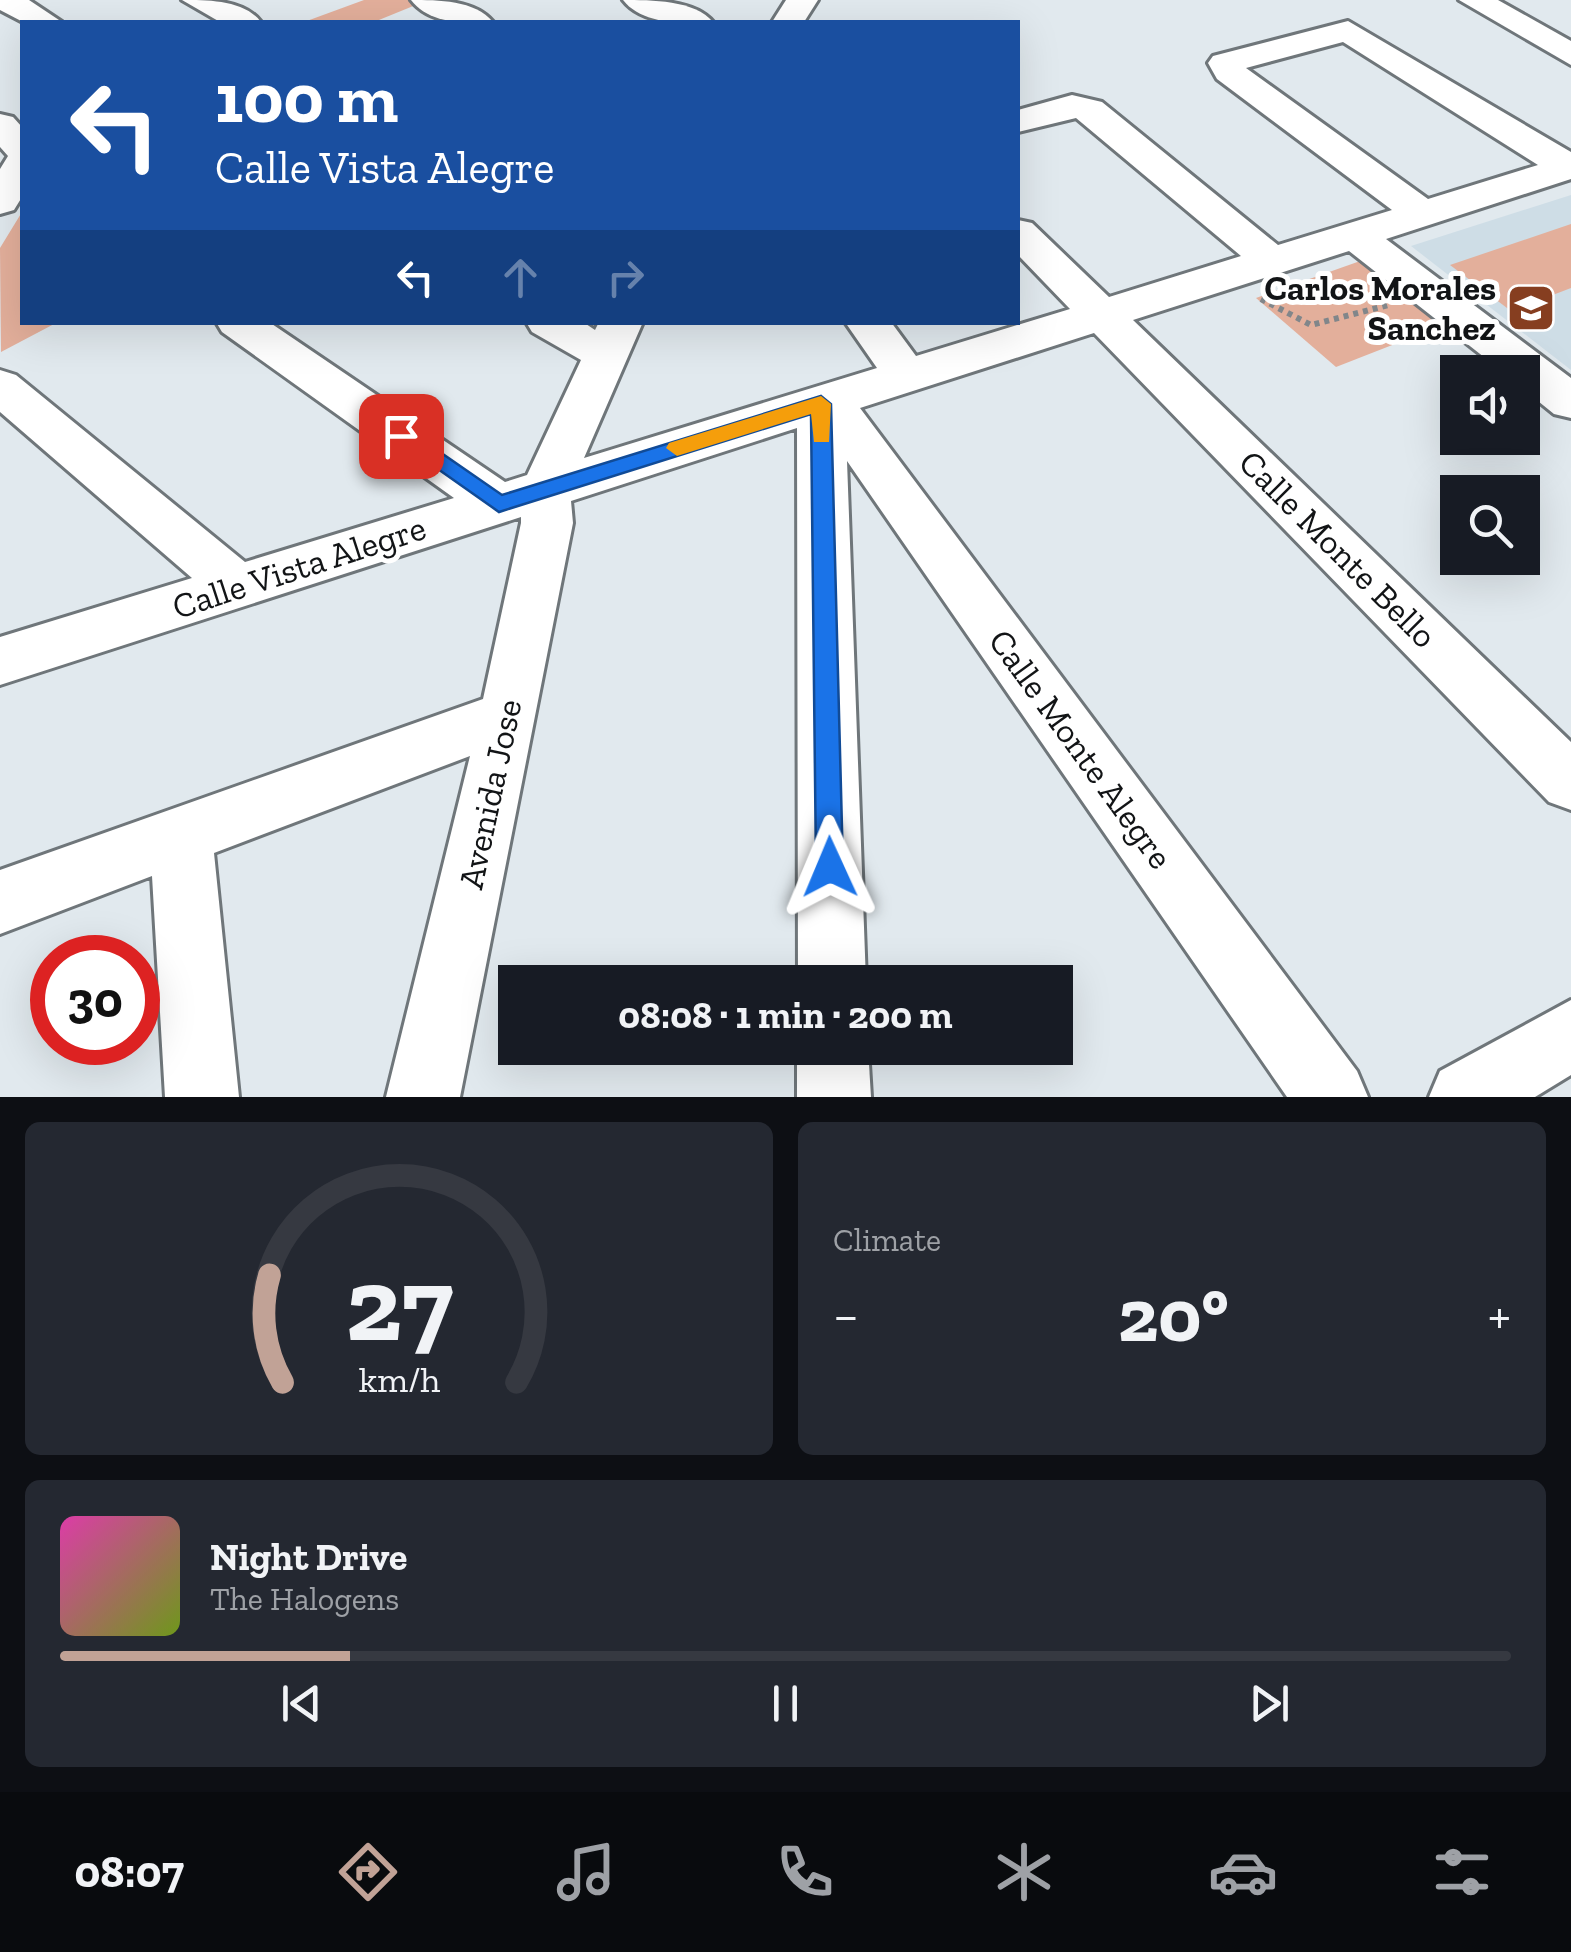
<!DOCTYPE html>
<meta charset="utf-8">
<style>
:root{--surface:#171b24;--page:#242831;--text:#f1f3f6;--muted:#9ea1a6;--line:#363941;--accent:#c1a296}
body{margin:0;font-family:"Zilla Slab",serif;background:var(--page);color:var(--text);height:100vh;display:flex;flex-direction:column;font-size:38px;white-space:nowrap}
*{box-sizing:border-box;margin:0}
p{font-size:32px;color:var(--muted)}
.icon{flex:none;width:55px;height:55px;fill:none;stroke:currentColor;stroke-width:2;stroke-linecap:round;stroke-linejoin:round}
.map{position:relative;height:1097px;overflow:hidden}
.side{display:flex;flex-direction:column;gap:25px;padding:25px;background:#0d0f14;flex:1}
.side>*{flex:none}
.guide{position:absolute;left:20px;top:20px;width:1000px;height:305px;border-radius:0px;box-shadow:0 10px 40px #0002;background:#1a4fa0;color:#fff;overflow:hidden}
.controls{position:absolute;left:1440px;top:355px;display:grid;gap:20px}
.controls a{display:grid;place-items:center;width:100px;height:100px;border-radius:0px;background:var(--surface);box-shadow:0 10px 40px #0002;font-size:50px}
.speed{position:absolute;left:30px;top:935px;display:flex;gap:20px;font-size:50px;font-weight:700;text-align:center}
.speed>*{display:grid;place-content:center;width:130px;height:130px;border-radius:50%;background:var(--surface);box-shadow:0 10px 40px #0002;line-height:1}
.speed .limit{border:15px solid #d22;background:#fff;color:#111}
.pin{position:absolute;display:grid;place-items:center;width:85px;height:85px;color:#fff;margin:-42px;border-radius:20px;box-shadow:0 5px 15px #0006}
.me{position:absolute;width:110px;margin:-55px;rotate:359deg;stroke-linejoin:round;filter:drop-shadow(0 0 8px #0008)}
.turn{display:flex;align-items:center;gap:35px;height:210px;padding:0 30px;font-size:45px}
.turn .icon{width:130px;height:130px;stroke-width:2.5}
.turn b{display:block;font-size:70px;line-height:85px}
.lanes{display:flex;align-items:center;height:95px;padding:0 30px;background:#0003;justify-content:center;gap:50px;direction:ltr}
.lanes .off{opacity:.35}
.big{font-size:75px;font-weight:800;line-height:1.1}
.side .widget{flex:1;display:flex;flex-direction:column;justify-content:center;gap:15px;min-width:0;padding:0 35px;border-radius:15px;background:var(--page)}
.side .dial{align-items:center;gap:0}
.dial svg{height:260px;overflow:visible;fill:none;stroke:var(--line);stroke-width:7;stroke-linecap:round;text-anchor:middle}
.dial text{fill:var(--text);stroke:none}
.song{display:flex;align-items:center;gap:30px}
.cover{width:120px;height:120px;border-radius:15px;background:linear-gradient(135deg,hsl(320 70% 55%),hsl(80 70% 35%))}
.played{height:10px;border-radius:5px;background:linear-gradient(90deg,var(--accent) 20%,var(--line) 20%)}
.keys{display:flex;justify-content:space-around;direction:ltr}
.heat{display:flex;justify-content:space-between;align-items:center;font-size:55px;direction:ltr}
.side .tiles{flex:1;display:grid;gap:25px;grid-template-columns:1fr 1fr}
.widget:last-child{grid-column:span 2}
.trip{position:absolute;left:498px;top:965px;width:575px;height:100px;border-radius:0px;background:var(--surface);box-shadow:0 10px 40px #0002;font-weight:800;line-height:100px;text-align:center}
.menu{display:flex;height:160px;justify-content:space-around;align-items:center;background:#090b0e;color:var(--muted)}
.menu .icon{width:70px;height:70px}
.menu .current{color:var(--accent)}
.menu b{font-size:45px;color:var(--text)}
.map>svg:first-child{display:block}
</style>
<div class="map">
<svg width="1571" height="1097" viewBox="0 0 1571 1097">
<rect width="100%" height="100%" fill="#e1e9ee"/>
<!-- built -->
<path fill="#cedde6" d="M 1571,195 L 1571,370 L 1411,246 Z"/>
<!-- green -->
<g fill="#e3af9b">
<path d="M 364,0 L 428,0 L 374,22 L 304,22 Z"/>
<path d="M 22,212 L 22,322 L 56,323 L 1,352 L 0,248 Z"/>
<path d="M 1571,224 L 1571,288 L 1511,311 L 1450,265 Z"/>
<path d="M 1363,260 L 1446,324 L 1336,367 L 1256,298 Z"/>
</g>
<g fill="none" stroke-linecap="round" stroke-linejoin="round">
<!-- minor casing -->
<g stroke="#6f767a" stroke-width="6">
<g id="minor">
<path d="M 0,0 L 29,0 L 62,22 L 23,22 L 0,10 Z"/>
<path d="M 182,0 C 209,0 244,0 261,22 L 220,22 Z"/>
<path d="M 411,0 C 438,0 475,0 493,22 C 466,24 429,24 411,0 Z"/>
<path d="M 623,0 C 651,0 695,0 713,22 C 686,24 642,25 623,0 Z"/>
<path d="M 786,0 L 818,0 L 804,22 L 772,22 Z"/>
<path d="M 1459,0 L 1498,0 L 1571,41 L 1571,65 Z"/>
<path d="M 1348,21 L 1571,152 L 1571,179 L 1386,239 L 1571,378 L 1571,418 L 1554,414 L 1522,388 L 1522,372 L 1503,372 L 1349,251 L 1133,320 L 1571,742 L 1571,810 L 1549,802 L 1094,333 L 860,408 L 1357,1071 L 1368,1097 L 1287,1097 L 847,461 L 866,982 L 798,982 L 797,428 L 571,501 L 573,523 L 460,1097 L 386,1097 L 470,756 L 214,853 L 239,1097 L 165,1097 L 152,876 L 0,934 L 0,870 L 483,699 L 521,523 L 521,517 L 0,685 L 0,637 L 192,578 L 0,412 L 0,370 L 16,375 L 245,562 L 454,498 L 222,332 L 216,322 L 269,322 L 505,482 L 527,475 L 581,360 L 532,332 L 526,322 L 583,322 L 595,330 L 599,322 L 643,322 L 584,458 L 877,368 L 845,322 L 891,322 L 916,356 L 1070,309 L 1018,255 L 1018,220 L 1032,223 L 1109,297 L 1241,256 L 1076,118 L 1018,132 L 1018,110 L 1072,95 L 1102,102 L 1278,245 L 1392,210 L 1217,79 L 1208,63 L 1213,56 ZM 1343,42 L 1538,165 L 1428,199 L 1246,68 Z"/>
<path d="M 0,114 L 13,117 L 22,127 L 22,197 L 14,210 L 0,214 L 0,169 L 8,156 L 0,147 Z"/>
<path d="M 1571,1000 L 1571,1075 L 1535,1097 L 1429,1097 L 1440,1071 Z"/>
<path d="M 797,1048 L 868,1048 L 871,1097 L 797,1097 Z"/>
</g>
</g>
<!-- path -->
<path stroke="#81868a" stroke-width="6" stroke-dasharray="5 5" stroke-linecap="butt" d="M 1261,299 L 1311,325 L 1389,305"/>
<!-- minor -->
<use href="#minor" fill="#fff" fill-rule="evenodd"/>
</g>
<!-- route -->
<path fill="#1a73e8" stroke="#114b97" stroke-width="2.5" d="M 821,396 L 831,404 L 843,867 L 839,876 L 830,880 L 820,876 L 816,867 L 811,414 L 499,512 L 391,436 L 401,428 L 408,430 L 502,495 Z"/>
<!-- slow -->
<path fill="#f59e0b" d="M 821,396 L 831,404 L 829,442 L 814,442 L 811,414 L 677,456 L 666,448 L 669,443 Z"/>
<!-- icons -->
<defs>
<g id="school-square" transform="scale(2.5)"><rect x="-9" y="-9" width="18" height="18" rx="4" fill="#863e20" stroke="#fff"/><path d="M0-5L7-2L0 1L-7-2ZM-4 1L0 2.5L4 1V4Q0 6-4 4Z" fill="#fff"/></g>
</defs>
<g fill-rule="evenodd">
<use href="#school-square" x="1531" y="308"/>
</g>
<g text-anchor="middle" stroke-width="10" stroke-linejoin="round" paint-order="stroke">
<!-- poi labels -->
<g font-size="35" font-weight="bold" fill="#121416" stroke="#fff" text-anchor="end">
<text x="1496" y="300">Carlos Morales<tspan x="1496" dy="40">Sanchez</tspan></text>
</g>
<!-- street labels -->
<g font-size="35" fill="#121416" stroke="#fff">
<text transform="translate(1338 549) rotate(45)" y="12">Calle Monte Bello</text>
<text transform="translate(299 567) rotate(-18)" y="12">Calle Vista Alegre</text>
<text transform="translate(1081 749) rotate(54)" y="12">Calle Monte Alegre</text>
<text transform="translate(490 794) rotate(-78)" y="12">Avenida Jose</text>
</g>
</g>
</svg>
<div class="controls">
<a><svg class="icon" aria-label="sound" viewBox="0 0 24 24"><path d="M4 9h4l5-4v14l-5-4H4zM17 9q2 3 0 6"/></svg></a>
<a><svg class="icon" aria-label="search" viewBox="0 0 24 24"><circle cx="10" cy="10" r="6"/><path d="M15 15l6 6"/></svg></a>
</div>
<div class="speed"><div class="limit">30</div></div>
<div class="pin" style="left:401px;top:436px;background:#d93025"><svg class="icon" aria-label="arrive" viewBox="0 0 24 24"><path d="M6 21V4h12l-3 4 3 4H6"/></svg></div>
<svg class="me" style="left:830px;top:867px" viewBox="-20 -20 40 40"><path d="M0-17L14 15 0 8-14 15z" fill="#1a73e8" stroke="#fff" stroke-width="4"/></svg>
<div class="trip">08:08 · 1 min · 200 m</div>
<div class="guide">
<div class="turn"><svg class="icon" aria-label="left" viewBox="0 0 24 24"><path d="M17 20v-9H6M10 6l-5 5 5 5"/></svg><div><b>100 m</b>Calle Vista Alegre</div></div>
<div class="lanes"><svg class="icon" aria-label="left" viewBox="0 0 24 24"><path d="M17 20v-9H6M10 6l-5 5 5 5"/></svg><svg class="icon off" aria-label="ahead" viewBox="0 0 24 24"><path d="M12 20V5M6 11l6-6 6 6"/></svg><svg class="icon off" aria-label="right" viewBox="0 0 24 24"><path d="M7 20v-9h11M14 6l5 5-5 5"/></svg></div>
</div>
</div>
<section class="side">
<div class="tiles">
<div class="widget dial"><svg viewBox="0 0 100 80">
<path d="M14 69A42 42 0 1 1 86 69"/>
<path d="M14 69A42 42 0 0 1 10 36" stroke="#c1a296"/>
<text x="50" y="56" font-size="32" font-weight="700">27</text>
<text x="50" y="72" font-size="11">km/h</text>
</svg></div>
<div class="widget"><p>Climate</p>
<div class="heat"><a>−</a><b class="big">20°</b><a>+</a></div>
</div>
<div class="widget">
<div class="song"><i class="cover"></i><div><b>Night Drive</b><p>The Halogens</p></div></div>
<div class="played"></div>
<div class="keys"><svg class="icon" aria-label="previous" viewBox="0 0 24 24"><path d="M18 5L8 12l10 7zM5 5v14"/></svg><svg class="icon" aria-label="pause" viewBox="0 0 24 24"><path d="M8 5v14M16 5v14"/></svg><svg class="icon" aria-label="next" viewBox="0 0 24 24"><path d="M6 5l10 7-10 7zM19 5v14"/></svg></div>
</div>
</div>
</section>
<nav class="menu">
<b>08:07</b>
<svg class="icon current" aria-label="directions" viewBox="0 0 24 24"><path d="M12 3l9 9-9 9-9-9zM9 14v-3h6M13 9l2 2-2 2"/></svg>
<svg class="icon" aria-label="music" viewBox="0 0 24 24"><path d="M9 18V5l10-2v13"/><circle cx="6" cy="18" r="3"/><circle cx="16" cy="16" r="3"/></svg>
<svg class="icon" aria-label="phone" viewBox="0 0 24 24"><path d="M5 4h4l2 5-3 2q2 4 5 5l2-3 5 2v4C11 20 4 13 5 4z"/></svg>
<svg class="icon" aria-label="climate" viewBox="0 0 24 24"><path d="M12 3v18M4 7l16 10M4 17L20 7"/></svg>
<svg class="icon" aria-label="car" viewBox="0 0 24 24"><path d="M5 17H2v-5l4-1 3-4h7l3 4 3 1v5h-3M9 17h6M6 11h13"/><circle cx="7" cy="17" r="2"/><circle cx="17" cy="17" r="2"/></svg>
<svg class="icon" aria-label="filters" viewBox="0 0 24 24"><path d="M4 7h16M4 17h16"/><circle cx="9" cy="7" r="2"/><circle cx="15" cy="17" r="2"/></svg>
</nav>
